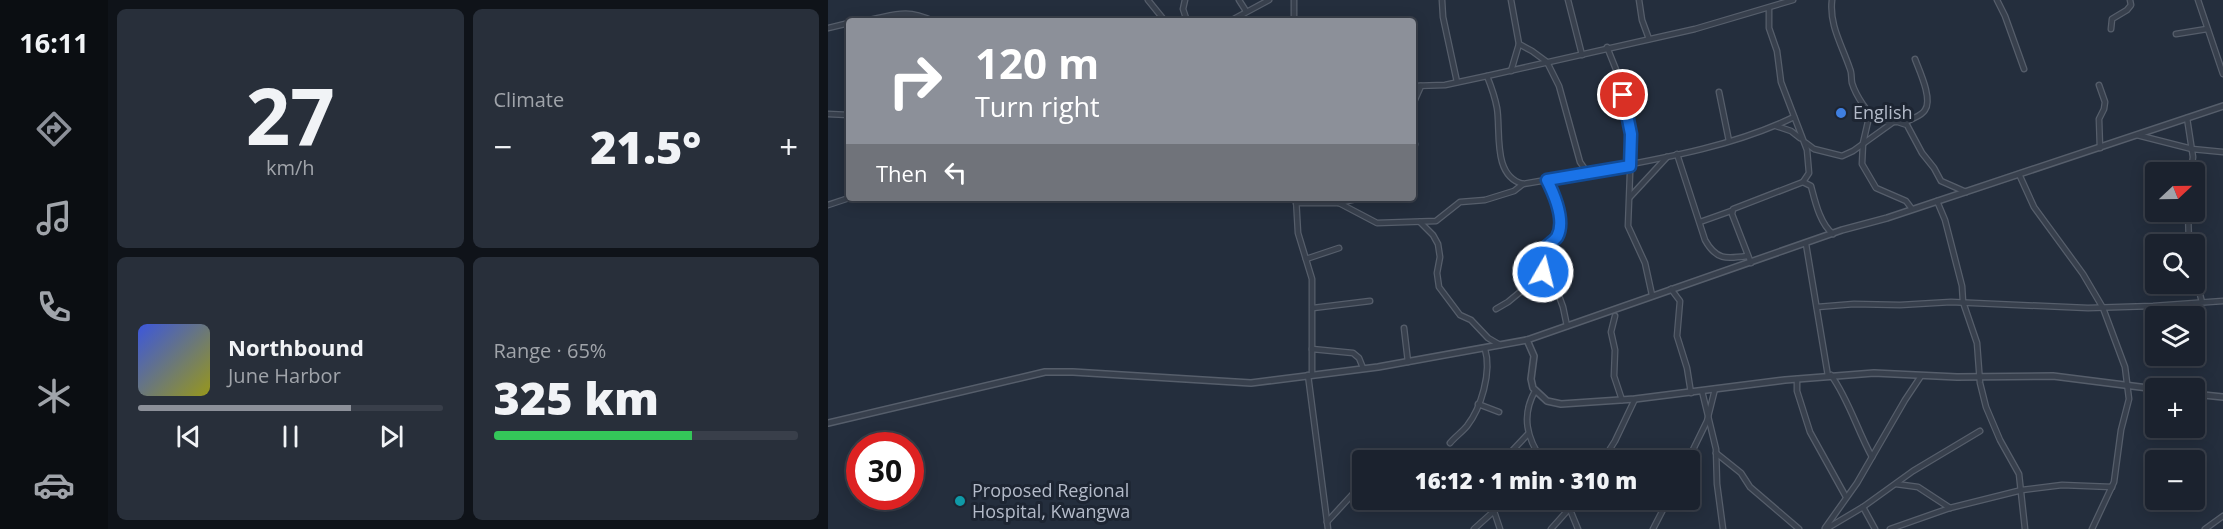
<!DOCTYPE html>
<meta charset="utf-8">
<style>
:root{--surface:#1b222e;--page:#282f3a;--text:#f1f3f6;--muted:#a0a4aa;--line:#393f4a;--accent:#8c9099}
body{margin:0;font-family:"Open Sans",sans-serif;background:var(--page);color:var(--text);height:100vh;display:flex;flex-direction:column;font-size:22px;white-space:nowrap}
*{box-sizing:border-box;margin:0}
p{font-size:20px;color:var(--muted)}
.icon{flex:none;width:33px;height:33px;fill:none;stroke:currentColor;stroke-width:2;stroke-linecap:round;stroke-linejoin:round}
.map{position:relative;flex:1;overflow:hidden}
.panel{display:flex;flex-direction:column;gap:9px;padding:9px;background:#0f1319;width:720px}
.panel>*{flex:none}
.guide{position:absolute;left:18px;top:18px;width:570px;height:183px;border-radius:6px;box-shadow:0 3px 15px #0003,0 0 0 2px var(--line);background:#8c9099;color:#fff;overflow:hidden}
.needle{width:39px;rotate:68deg}
.fabs{position:absolute;left:1317px;top:162px;display:grid;gap:12px}
.fabs a{display:grid;place-items:center;width:60px;height:60px;border-radius:6px;background:var(--surface);box-shadow:0 3px 15px #0003,0 0 0 2px var(--line);font-size:30px}
.speed{position:absolute;left:18px;top:432px;display:flex;gap:12px;font-size:30px;font-weight:700;text-align:center}
.speed>*{display:grid;place-content:center;width:78px;height:78px;border-radius:50%;background:var(--surface);box-shadow:0 3px 15px #0003,0 0 0 2px var(--line);line-height:1}
.speed .limit{border:9px solid #d22;background:#fff;color:#111}
.pin{position:absolute;display:grid;place-items:center;width:51px;height:51px;color:#fff;margin:-26px;border:3px solid #fff;border-radius:50%;box-shadow:0 2px 6px #0007}
.me{position:absolute;width:66px;margin:-33px;rotate:8deg;stroke-linejoin:round;filter:drop-shadow(0 0 4px #0008)}
.turn{display:flex;align-items:center;gap:21px;height:126px;padding:0 30px;font-size:27px}
.turn .icon{width:78px;height:78px;stroke-width:2.5}
.turn b{display:block;font-size:42px;line-height:51px}
.then{display:flex;align-items:center;height:57px;padding:0 30px;background:#0003;gap:12px;font-size:22px}
.big{font-size:45px;font-weight:800;line-height:1.1}
.panel .card{flex:1;display:flex;flex-direction:column;justify-content:center;gap:9px;min-width:0;padding:0 21px;border-radius:9px;background:var(--page)}
.panel .dial{align-items:center;gap:0}
.dial b{font-size:78px;line-height:1}
.song{display:flex;align-items:center;gap:18px}
.cover{width:72px;height:72px;border-radius:9px;background:linear-gradient(135deg,hsl(230 70% 55%),hsl(60 70% 35%))}
.played{height:6px;border-radius:3px;background:linear-gradient(90deg,var(--accent) 70%,var(--line) 70%)}
.keys{display:flex;justify-content:space-around;direction:ltr}
.heat{display:flex;justify-content:space-between;align-items:center;font-size:33px;direction:ltr}
.charge{height:9px;border-radius:4px;background:linear-gradient(90deg,#34c759 65%,var(--line) 0)}
.panel .tiles{flex:1;display:grid;gap:9px;grid-template-columns:repeat(2,1fr)}
.trip{position:absolute;left:524px;top:450px;width:348px;height:60px;border-radius:6px;background:var(--surface);box-shadow:0 3px 15px #0003,0 0 0 2px var(--line);font-weight:800;line-height:60px;text-align:center}
main{display:flex;flex:1;min-height:0}
.menu{display:flex;flex-direction:column;width:108px;justify-content:space-around;align-items:center;background:#0b0e12;color:var(--muted)}
.menu .icon{width:42px;height:42px}
.menu .current{color:var(--accent)}
.menu b{font-size:27px;color:var(--text)}
.map>svg:first-child{display:block}
</style>
<main>
<nav class="menu">
<b>16:11</b>
<svg class="icon current" aria-label="directions" viewBox="0 0 24 24"><path d="M12 3l9 9-9 9-9-9zM9 14v-3h6M13 9l2 2-2 2"/></svg>
<svg class="icon" aria-label="music" viewBox="0 0 24 24"><path d="M9 18V5l10-2v13"/><circle cx="6" cy="18" r="3"/><circle cx="16" cy="16" r="3"/></svg>
<svg class="icon" aria-label="phone" viewBox="0 0 24 24"><path d="M5 4h4l2 5-3 2q2 4 5 5l2-3 5 2v4C11 20 4 13 5 4z"/></svg>
<svg class="icon" aria-label="climate" viewBox="0 0 24 24"><path d="M12 3v18M4 7l16 10M4 17L20 7"/></svg>
<svg class="icon" aria-label="car" viewBox="0 0 24 24"><path d="M5 17H2v-5l4-1 3-4h7l3 4 3 1v5h-3M9 17h6M6 11h13"/><circle cx="7" cy="17" r="2"/><circle cx="17" cy="17" r="2"/></svg>
</nav>
<section class="panel">
<div class="tiles">
<div class="card dial"><b>27</b><p>km/h</p></div>
<div class="card"><p>Climate</p>
<div class="heat"><a>−</a><b class="big">21.5°</b><a>+</a></div>
</div>
<div class="card">
<div class="song"><i class="cover"></i><div><b>Northbound</b><p>June Harbor</p></div></div>
<div class="played"></div>
<div class="keys"><svg class="icon" aria-label="previous" viewBox="0 0 24 24"><path d="M18 5L8 12l10 7zM5 5v14"/></svg><svg class="icon" aria-label="pause" viewBox="0 0 24 24"><path d="M8 5v14M16 5v14"/></svg><svg class="icon" aria-label="next" viewBox="0 0 24 24"><path d="M6 5l10 7-10 7zM19 5v14"/></svg></div>
</div>
<div class="card"><p>Range · 65%</p><b class="big">325 km</b><div class="charge"></div></div>
</div>
</section>
<div class="map">
<svg width="1395" height="529" viewBox="0 0 1395 529">
<rect width="100%" height="100%" fill="#242e3d"/>
<g fill="none" stroke-linecap="round" stroke-linejoin="round">
<!-- minor casing -->
<g stroke="#565e6b" stroke-width="7">
<g id="minor">
<path d="M 320,0 L 337,21"/>
<path d="M 357,0 L 355,9 L 359,21"/>
<path d="M 411,0 L 418,11"/>
<path d="M 614,0 L 615,17 L 629,82"/>
<path d="M 740,0 L 754,55"/>
<path d="M 811,0 L 814,20 L 821,39"/>
<path d="M 1004,0 C 1001,25 1014,45 1022,69 C 1024,73 1023,78 1024,83 C 1028,96 1040,114 1051,122 L 1070,122 L 1079,125 L 1094,153 L 1106,168 L 1113,181 L 1138,192"/>
<path d="M 1169,0 L 1177,16 L 1196,69"/>
<path d="M 1370,0 L 1395,74"/>
<path d="M 34,21 C 65,17 74,7 105,21"/>
<path d="M 402,21 L 441,0"/>
<path d="M 466,21 L 466,0"/>
<path d="M 0,28 L 21,23"/>
<path d="M 1283,29 L 1284,19 L 1299,10 L 1303,5 L 1302,0"/>
<path d="M 1348,34 L 1379,29"/>
<path d="M 691,44 L 704,51 L 719,62 L 731,86 L 752,162 L 759,172"/>
<path d="M 779,47 L 791,77 L 802,122 L 803,147 L 800,226 L 817,263 L 824,295"/>
<path d="M 683,71 L 691,44 L 683,0"/>
<path d="M 659,76 C 663,86 667,97 669,108 C 673,131 664,176 695,184 C 721,180 746,174 772,170 C 837,158 906,146 966,117"/>
<path d="M 1271,85 L 1277,102 L 1276,109 L 1271,119 L 1272,148"/>
<path d="M 585,86 L 617,85 L 659,76 L 867,29 L 965,0"/>
<path d="M 891,92 L 901,141"/>
<path d="M 585,104 L 593,86"/>
<path d="M 1042,113 L 1035,143 L 1034,164 L 1048,188 L 1078,201 L 1084,209"/>
<path d="M 0,114 L 21,115"/>
<path d="M 1359,118 L 1365,157 L 1363,172"/>
<path d="M 1077,123 C 1083,118 1093,117 1097,110 C 1105,99 1091,70 1087,59"/>
<path d="M 948,126 L 963,131 L 972,138"/>
<path d="M 1309,135 L 1364,149 L 1395,152"/>
<path d="M 585,138 L 587,144 L 585,154"/>
<path d="M 978,143 L 986,149 L 1014,156 L 1025,151 L 1064,123"/>
<path d="M 849,154 L 877,240 C 888,260 898,259 919,256"/>
<path d="M 1191,174 L 1206,207 L 1255,274 L 1275,308 L 1297,367 L 1301,399 L 1293,430 L 1286,482 L 1264,529"/>
<path d="M 719,180 C 726,195 737,220 729,236 C 727,240 722,243 719,246 L 718,260 L 735,307 L 739,326"/>
<path d="M 975,182 L 983,186 C 987,201 992,224 1005,234"/>
<path d="M 802,197 L 839,157"/>
<path d="M 468,198 L 470,233 L 484,279 L 484,374"/>
<path d="M 1109,201 L 1117,220 L 1134,286 L 1135,302 L 1149,343 L 1152,383 L 1158,407 L 1172,440 L 1191,474 L 1197,529"/>
<path d="M 468,203 L 511,203 L 549,223 L 608,221 L 632,202 L 657,200 L 686,191 L 695,184"/>
<path d="M 511,203 L 532,198"/>
<path d="M 0,205 L 21,198"/>
<path d="M 1360,212 L 1361,244"/>
<path d="M 592,222 L 605,235 L 610,244 L 612,257 L 609,273 L 611,287 L 632,315 L 643,320 L 660,338 L 672,345"/>
<path d="M 872,222 L 903,211"/>
<path d="M 978,244 L 1000,376"/>
<path d="M 478,259 L 511,248"/>
<path d="M 923,263 L 904,214 L 905,209 L 975,182 L 981,173 L 979,150 L 953,82 L 949,51 L 941,28 L 941,8"/>
<path d="M 1366,272 L 1374,302"/>
<path d="M 843,289 L 852,301 L 849,336 L 859,368 L 863,393"/>
<path d="M 989,307 L 1026,304 L 1072,305 L 1123,302 L 1260,308 L 1325,306 L 1395,301"/>
<path d="M 485,308 L 542,301"/>
<path d="M 668,309 L 680,302 L 720,269"/>
<path d="M 787,316 L 783,332 L 787,350 L 786,376 L 794,400"/>
<path d="M 576,328 L 580,362"/>
<path d="M 484,349 L 525,353 L 531,358 L 535,368"/>
<path d="M 480,375 L 500,529"/>
<path d="M 1003,375 C 1021,400 1029,430 1044,457"/>
<path d="M 969,379 L 969,391 L 982,432 L 1018,497"/>
<path d="M 707,391 C 693,416 699,438 714,460"/>
<path d="M 874,391 L 888,449 L 889,484 L 895,529"/>
<path d="M 650,404 L 671,412"/>
<path d="M 622,443 C 627,437 634,432 639,426 C 653,408 664,372 657,349"/>
<path d="M 888,453 L 913,473 L 922,487 L 971,529"/>
<path d="M 659,460 L 683,452 L 700,434"/>
<path d="M 775,460 L 787,441 L 807,399"/>
<path d="M 860,460 L 879,421 L 887,389"/>
<path d="M 1068,484 L 1090,487 L 1122,508"/>
<path d="M 666,500 L 666,511 L 672,529"/>
<path d="M 738,500 L 750,529"/>
<path d="M 1035,507 L 1047,529"/>
<path d="M 499,522 L 534,484"/>
<path d="M 997,528 L 1029,483 L 1077,400 L 1093,376"/>
<path d="M 646,529 L 666,511"/>
<path d="M 723,529 L 749,500"/>
<path d="M 825,529 L 840,500"/>
<path d="M 998,529 L 1035,507 L 1085,471 L 1152,431"/>
<path d="M 1062,529 L 1122,508 L 1194,490 L 1234,485 L 1284,487"/>
<path d="M 1377,529 L 1395,516"/>
</g>
</g>
<!-- tertiary casing -->
<g stroke="#565e6b" stroke-width="8">
<g id="tertiary">
<path d="M 699,340 L 706,356 L 703,379 L 705,388 L 719,401 L 733,404 L 807,399 L 957,380 L 1046,373 L 1129,377 L 1225,376 L 1328,389"/>
<path d="M 1366,394 L 1395,397"/>
<path d="M 0,423 L 217,372 L 245,372 L 423,383 L 550,367 L 699,340 L 1014,230 L 1059,218 L 1395,106"/>
</g>
</g>
<!-- minor -->
<use href="#minor" stroke="#38404d" stroke-width="4.5"/>
<!-- tertiary -->
<use href="#tertiary" stroke="#38404d" stroke-width="5"/>
</g>
<g fill="none" stroke-linecap="round" stroke-linejoin="round">
<!-- route casing -->
<g stroke="#114b97" stroke-width="15">
<path id="route" d="M 715,272 L 720,268 L 718,260 L 718,247 C 721,244 726,241 729,237 C 738,221 726,194 719,180 L 802,166 L 803,134 L 795,95"/>
</g>
<!-- route -->
<use href="#route" stroke="#1a73e8" stroke-width="10"/>
</g>
<!-- markers -->
<circle fill="#3f7fe0" stroke="#1d2532" stroke-width="2" cx="1013" cy="113" r="6"/>
<circle fill="#0f9aa8" stroke="#1d2532" stroke-width="2" cx="132" cy="501" r="6"/>
<g text-anchor="middle" stroke-width="6" stroke-linejoin="round" paint-order="stroke">
<!-- poi labels -->
<g font-size="18" fill="#b4bbc9" stroke="#1d2532" text-anchor="start">
<text x="1025" y="119">English</text>
<text x="144" y="497">Proposed Regional<tspan x="144" dy="21">Hospital, Kwangwa</tspan></text>
</g>
</g>
</svg>
<div class="fabs">
<a><svg class="needle" viewBox="-14 -14 28 28"><path d="M0-13l5 13h-10z" fill="#e53935"/><path d="M0 13l5-13h-10z" fill="#a0a4aa"/></svg></a>
<a><svg class="icon" aria-label="search" viewBox="0 0 24 24"><circle cx="10" cy="10" r="6"/><path d="M15 15l6 6"/></svg></a>
<a><svg class="icon" aria-label="layers" viewBox="0 0 24 24"><path d="M12 4l9 5-9 5-9-5zM3 14l9 5 9-5"/></svg></a>
<a>+</a>
<a>−</a>
</div>
<div class="speed"><div class="limit">30</div></div>
<div class="pin" style="left:795px;top:95px;background:#d93025"><svg class="icon" aria-label="arrive" viewBox="0 0 24 24"><path d="M6 21V4h12l-3 4 3 4H6"/></svg></div>
<svg class="me" style="left:715px;top:272px" viewBox="-20 -20 40 40"><circle r="17" fill="#1a73e8" stroke="#fff" stroke-width="3"/><path d="M0-11L8 9 0 5-8 9z" fill="#fff"/></svg>
<div class="trip">16:12 · 1 min · 310 m</div>
<div class="guide">
<div class="turn"><svg class="icon" aria-label="right" viewBox="0 0 24 24"><path d="M7 20v-9h11M14 6l5 5-5 5"/></svg><div><b>120 m</b>Turn right</div></div>
<div class="then">Then<svg class="icon" aria-label="left" viewBox="0 0 24 24"><path d="M17 20v-9H6M10 6l-5 5 5 5"/></svg></div>
</div>
</div>
</main>
